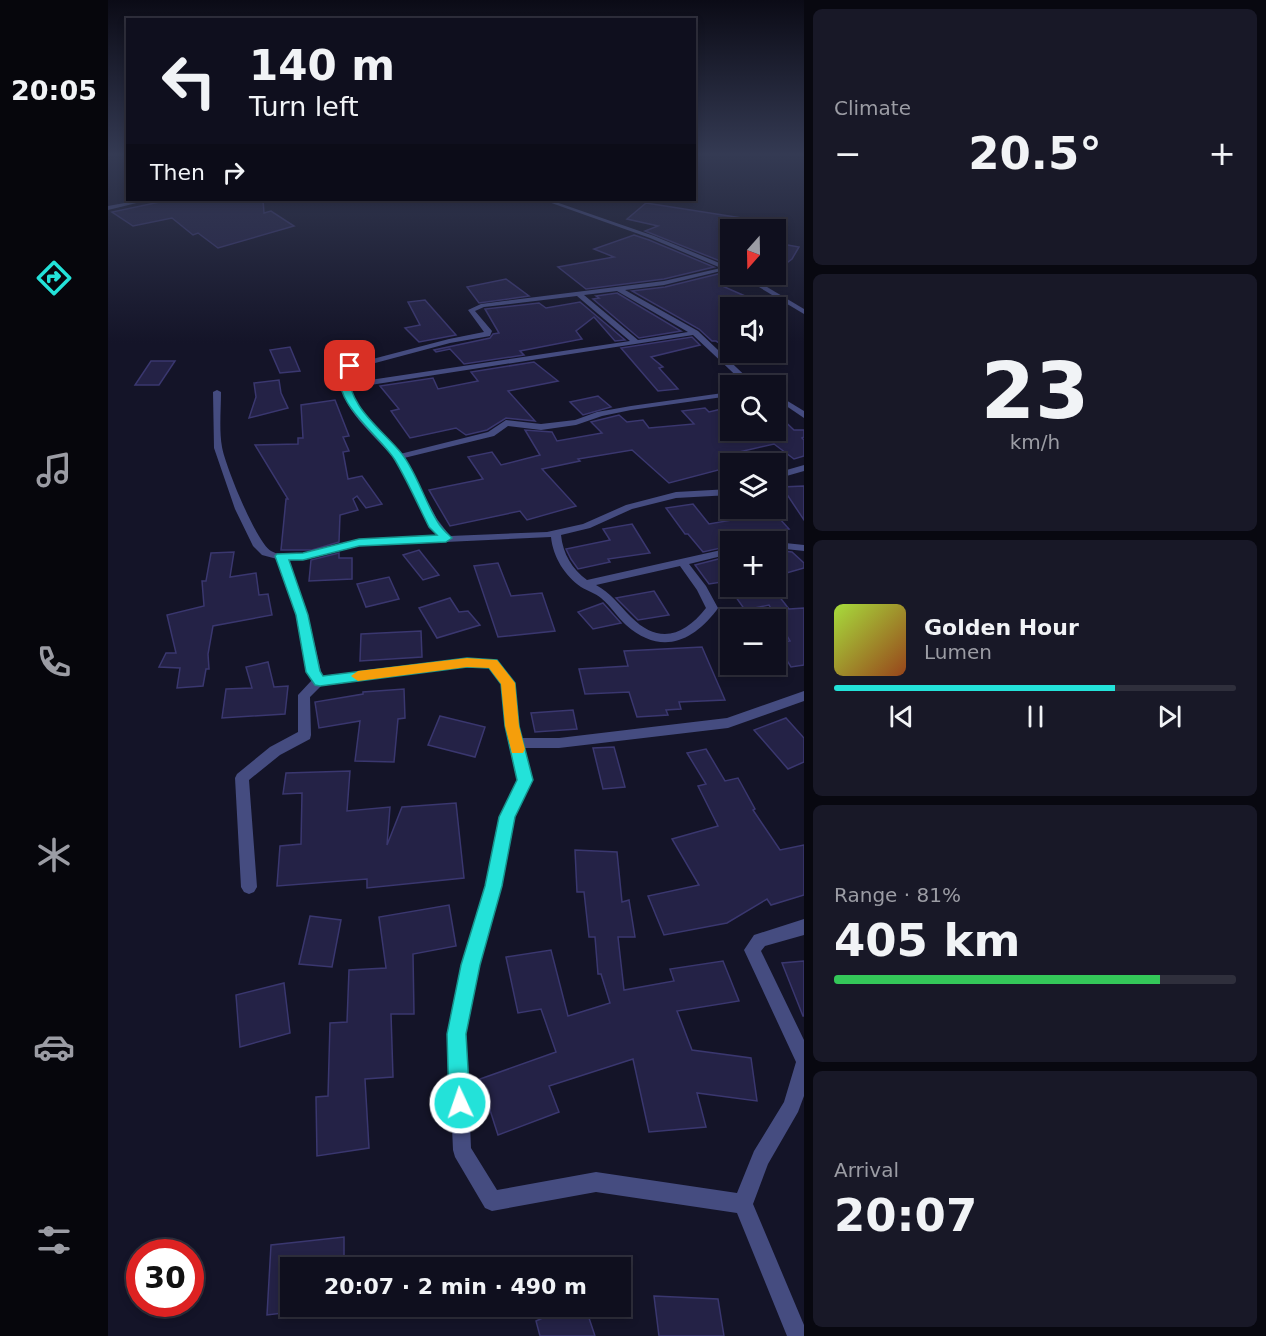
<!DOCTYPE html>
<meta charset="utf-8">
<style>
:root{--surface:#0f0f1e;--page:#181827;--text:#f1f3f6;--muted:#9b9ca4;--line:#2f2f3c;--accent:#23e2d9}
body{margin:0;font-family:"DejaVu Sans",sans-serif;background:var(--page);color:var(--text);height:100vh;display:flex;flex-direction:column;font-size:22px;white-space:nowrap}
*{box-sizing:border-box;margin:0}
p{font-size:20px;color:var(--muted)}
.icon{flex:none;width:33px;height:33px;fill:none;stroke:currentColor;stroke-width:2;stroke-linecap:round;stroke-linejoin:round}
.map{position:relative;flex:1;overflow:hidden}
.panel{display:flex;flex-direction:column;gap:9px;padding:9px;background:#080810;width:462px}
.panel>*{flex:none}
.guide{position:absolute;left:18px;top:18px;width:570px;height:183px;border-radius:0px;box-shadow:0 3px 9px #0003,0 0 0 2px var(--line);background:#0f0f1e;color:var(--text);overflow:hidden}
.needle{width:39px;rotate:200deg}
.controls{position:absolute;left:612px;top:219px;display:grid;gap:12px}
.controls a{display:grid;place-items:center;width:66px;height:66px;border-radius:0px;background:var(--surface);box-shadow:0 3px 9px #0003,0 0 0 2px var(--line);font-size:30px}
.speed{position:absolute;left:18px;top:1239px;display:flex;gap:12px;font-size:30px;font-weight:700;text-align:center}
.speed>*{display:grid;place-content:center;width:78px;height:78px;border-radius:50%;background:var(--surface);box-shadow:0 3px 9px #0003,0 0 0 2px var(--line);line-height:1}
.speed .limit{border:9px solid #d22;background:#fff;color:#111}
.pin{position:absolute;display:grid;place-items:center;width:51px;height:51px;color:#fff;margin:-26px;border-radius:12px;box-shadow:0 3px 9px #0006}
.me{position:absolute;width:66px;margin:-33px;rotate:357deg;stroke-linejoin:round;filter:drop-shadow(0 0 4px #0008)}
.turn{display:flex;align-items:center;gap:21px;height:126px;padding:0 24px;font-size:27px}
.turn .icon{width:78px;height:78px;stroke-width:2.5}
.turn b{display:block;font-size:42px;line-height:51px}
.then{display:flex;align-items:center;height:57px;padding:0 24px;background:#0003;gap:12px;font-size:22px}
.big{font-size:45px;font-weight:700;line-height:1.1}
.panel .tile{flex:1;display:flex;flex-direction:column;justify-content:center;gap:9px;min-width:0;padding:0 21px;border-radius:9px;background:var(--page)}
.panel .dial{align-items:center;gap:0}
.dial b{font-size:78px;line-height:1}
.song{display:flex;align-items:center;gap:18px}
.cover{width:72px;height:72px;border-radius:9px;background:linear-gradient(135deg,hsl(80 70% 55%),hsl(20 70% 35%))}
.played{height:6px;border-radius:3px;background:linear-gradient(90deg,var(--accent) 70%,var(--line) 70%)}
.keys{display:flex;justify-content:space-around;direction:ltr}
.heat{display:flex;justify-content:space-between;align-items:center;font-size:33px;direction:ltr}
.charge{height:9px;border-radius:4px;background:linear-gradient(90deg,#34c759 81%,var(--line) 0)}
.trip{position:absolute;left:172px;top:1257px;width:351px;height:60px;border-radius:0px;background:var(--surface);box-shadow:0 3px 9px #0003,0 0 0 2px var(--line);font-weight:700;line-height:60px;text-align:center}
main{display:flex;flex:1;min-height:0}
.tab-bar{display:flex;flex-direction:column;width:108px;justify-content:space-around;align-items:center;background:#06060c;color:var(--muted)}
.tab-bar .icon{width:42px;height:42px}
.tab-bar .active{color:var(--accent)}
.tab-bar b{font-size:27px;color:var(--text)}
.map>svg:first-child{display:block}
</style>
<main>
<nav class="tab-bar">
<b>20:05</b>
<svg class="icon active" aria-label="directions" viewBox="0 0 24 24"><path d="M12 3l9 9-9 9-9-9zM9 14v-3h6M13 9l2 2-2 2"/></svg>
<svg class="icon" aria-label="music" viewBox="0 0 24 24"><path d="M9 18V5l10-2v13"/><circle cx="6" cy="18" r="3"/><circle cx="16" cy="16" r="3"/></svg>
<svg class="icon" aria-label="phone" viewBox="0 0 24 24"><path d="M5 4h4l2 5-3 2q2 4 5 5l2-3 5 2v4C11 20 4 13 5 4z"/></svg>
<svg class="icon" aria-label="climate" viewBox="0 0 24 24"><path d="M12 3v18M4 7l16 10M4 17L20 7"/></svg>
<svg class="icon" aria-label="car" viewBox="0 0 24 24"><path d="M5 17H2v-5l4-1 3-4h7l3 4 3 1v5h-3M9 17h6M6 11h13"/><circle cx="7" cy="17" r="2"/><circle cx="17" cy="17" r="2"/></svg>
<svg class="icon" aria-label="filters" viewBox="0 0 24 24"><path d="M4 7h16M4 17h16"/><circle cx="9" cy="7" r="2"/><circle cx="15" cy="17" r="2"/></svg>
</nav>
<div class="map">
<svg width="696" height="1336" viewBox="0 0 696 1336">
<rect width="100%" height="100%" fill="#141428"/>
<!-- building -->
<g fill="#242246" stroke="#3a376f" stroke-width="1.5">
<path d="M 61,200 L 155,200 L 156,213 L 163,211 L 186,226 L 110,248 L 90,233 L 85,235 L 64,218 L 25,226 L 4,212 Z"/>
<path d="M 538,203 L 653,221 L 613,234 L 622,236 L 622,265 L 537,231 L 550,226 L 519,219 Z"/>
<path d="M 526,235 L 541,240 L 606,267 L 556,279 L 478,289 L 450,267 L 506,257 L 486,249 Z"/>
<path d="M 674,244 L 691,247 L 684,259 L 668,271 L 668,254 Z"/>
<path d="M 622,271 L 622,281 L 612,285 L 653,303 L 638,308 L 622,308 L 622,350 L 608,341 L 604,341 L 591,329 L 524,291 L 557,287 Z"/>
<path d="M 398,279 L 421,296 L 371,303 L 359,287 Z"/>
<path d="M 509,293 L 573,331 L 531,338 L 485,299 L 491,298 L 488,296 Z"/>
<path d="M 317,300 L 348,335 L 311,342 L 297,328 L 312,325 L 300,302 Z"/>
<path d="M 472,302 L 517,340 L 507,341 L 486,317 L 468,331 L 474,339 L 412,351 L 416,355 L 356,364 L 342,349 L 328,352 L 326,350 L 382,338 L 385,334 L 391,333 L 377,309 L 431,303 L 438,308 Z"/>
<path d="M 584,337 L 592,345 L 543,357 L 555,367 L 551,368 L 570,389 L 550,391 L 513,348 Z"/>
<path d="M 182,347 L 192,371 L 172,373 L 162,350 Z"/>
<path d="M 43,361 L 67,361 L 51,385 L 27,385 Z"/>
<path d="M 426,362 L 450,381 L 400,391 L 427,421 L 398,418 L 379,430 L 358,435 L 348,428 L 302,438 L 283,411 L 291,409 L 272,386 L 325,378 L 330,389 L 370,381 L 363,372 Z"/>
<path d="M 171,380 L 173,393 L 180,408 L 141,418 L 148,397 L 146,383 Z"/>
<path d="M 490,396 L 503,407 L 475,415 L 462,402 Z"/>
<path d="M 227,400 L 241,436 L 235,437 L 241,451 L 235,452 L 240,479 L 254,476 L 274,504 L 258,508 L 249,496 L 245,499 L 250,510 L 232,515 L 231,542 L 204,550 L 173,550 L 178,499 L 180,499 L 147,445 L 190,444 L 190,438 L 195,438 L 193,405 Z"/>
<path d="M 622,407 L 622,430 L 668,430 L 668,413 L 686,430 L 696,430 L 696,437 L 694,438 L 696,440 L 696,456 L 686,459 L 666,444 L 614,456 L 623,464 L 622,467 L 561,483 L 524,450 L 470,459 L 472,461 L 434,469 L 468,506 L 419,520 L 412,511 L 342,526 L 321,490 L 375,479 L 360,457 L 384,452 L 393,465 L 432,455 L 417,430 L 444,432 L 449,441 L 494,433 L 483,422 L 511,415 L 519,422 L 535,420 L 541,428 L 586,424 L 574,411 L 597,408 L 601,412 Z"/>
<path d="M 696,486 L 696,520 L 674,487 Z"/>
<path d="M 585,504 L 601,524 L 647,516 L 640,508 L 662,508 L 681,529 L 663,532 L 672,540 L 622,542 L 622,546 L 595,552 L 580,534 L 577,534 L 558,508 Z"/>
<path d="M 524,524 L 542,553 L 500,559 L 502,562 L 470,569 L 463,559 L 458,549 L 502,540 L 495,529 Z"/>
<path d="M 311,550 L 331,575 L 315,580 L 295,555 Z"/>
<path d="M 668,550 L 684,552 L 696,563 L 696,568 L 668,576 Z"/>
<path d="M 126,552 L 122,577 L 148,573 L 151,595 L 160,594 L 164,615 L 105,626 L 100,654 L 101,669 L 98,669 L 95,686 L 69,688 L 72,668 L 51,667 L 58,653 L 68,653 L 59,615 L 96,606 L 94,581 L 98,581 L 103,553 Z"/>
<path d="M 231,553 L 231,558 L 244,558 L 244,579 L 201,581 L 203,560 Z"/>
<path d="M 622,556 L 622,584 L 620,581 L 601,584 L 587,565 Z"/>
<path d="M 390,563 L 403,596 L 434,593 L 447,631 L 390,637 L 366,566 Z"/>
<path d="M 281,577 L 291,599 L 258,607 L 249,584 Z"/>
<path d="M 620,586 L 663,586 L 681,609 L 696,608 L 696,665 L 683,667 L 668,643 L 682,641 L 661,605 L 637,610 Z"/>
<path d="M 546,591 L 561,615 L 530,620 L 508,598 Z"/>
<path d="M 342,598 L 351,612 L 360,611 L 372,625 L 329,638 L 311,608 Z"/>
<path d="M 495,603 L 513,623 L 485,629 L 470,612 Z"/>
<path d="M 313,631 L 314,657 L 252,661 L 253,634 Z"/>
<path d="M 594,647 L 617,700 L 571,702 L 573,709 L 558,710 L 560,715 L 529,717 L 521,692 L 477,694 L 471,669 L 520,666 L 516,651 Z"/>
<path d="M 160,662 L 166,687 L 180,686 L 177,714 L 114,718 L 118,689 L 144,688 L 138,667 Z"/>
<path d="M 296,689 L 297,718 L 290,719 L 286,762 L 247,761 L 252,721 L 211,728 L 207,702 L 255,694 L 255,692 Z"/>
<path d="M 465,710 L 469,729 L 427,732 L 423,713 Z"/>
<path d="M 332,716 L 377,727 L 367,757 L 320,745 Z"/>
<path d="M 678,718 L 696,738 L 696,762 L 680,769 L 646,730 Z"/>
<path d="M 506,747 L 517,787 L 495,789 L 485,748 Z"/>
<path d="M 598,749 L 617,781 L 630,778 L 647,809 L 645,810 L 672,850 L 696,845 L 696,895 L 663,905 L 659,899 L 619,923 L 556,935 L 540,896 L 591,885 L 564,839 L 610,826 L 590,786 L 598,784 L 579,753 Z"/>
<path d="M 242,771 L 239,811 L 282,807 L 279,845 L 294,807 L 348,803 L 356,878 L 259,888 L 259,879 L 169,886 L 172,846 L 193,844 L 194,793 L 175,794 L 178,773 Z"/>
<path d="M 467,850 L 509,852 L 514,902 L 521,900 L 527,937 L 510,937 L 516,990 L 566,981 L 562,969 L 615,961 L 631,1001 L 569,1011 L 584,1050 L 643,1058 L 649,1101 L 589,1093 L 598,1127 L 541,1132 L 525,1059 L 441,1086 L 451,1112 L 390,1135 L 372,1079 L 448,1052 L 433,1009 L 410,1013 L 398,957 L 443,950 L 460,1016 L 502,1003 L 493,974 L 490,974 L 487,937 L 481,937 L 476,892 L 469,892 Z"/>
<path d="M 341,905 L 348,946 L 305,954 L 306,1014 L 283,1014 L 285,1077 L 257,1079 L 261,1148 L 209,1156 L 208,1097 L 220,1096 L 222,1023 L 239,1022 L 241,970 L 278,968 L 271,917 Z"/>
<path d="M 202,916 L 233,920 L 224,967 L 191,964 Z"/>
<path d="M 696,961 L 696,1016 L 695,1016 L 674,963 Z"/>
<path d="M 176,983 L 182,1033 L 132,1047 L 128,995 Z"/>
<path d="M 236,1237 L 236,1268 L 183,1268 L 183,1312 L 159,1315 L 163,1245 Z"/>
<path d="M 546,1296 L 610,1299 L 616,1336 L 551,1336 Z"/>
<path d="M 461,1306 L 477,1306 L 487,1336 L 432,1336 L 428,1321 Z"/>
</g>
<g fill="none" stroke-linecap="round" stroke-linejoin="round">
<!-- minor -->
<g fill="#454c80" fill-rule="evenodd">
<path d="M 33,200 L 41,200 L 0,210 L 0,206 Z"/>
<path d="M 435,200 L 442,200 L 546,236 L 621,267 L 621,269 L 556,285 L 517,290 L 590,331 L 648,386 L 639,386 L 585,335 L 243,388 C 251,417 273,432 292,454 L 380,432 L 398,420 L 433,424 L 467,420 L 489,412 L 523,406 L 622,392 L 622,396 L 523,410 L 494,416 L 468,425 L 433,430 L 400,426 L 386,436 L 296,458 L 329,519 L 342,536 L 439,532 L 475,524 L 518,505 L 568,492 L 622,489 L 622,495 L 568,498 L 524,509 L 482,528 L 453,535 C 455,554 464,569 479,580 L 622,548 L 622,554 L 581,564 L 598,586 L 610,608 L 608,611 C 583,643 552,655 518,625 C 509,617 503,606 493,598 C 487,593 480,591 473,587 C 457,576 445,557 443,537 L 251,546 L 195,560 L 180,560 L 200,616 L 214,676 L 359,659 L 389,660 L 406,683 L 413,738 L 451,738 L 619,718 L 696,691 L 696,701 L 620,728 L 451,748 L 416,748 L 424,780 L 406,817 L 393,886 L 370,965 L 358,1034 L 363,1148 L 389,1190 L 488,1172 L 629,1193 L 646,1151 L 676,1102 L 688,1062 L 636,950 L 646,935 L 696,919 L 696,935 L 657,946 L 653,951 L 696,1040 L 696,1096 L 690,1112 L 660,1164 L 645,1204 L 696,1325 L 696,1336 L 679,1336 L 629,1213 L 488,1192 L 384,1211 L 377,1208 L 347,1157 L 345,1150 L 340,1034 L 354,965 L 377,886 L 392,817 L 410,780 L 398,726 L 394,684 L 382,667 L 359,667 L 214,685 L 202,697 L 203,735 L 202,739 L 172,755 L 141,780 L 149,887 L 146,892 L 141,894 L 136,892 L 133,887 L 127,778 L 129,774 L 162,747 L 190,732 L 190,695 L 204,680 L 198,665 L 189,616 L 169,559 L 154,555 L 145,546 L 127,509 L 106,448 L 105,392 L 109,390 L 113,392 C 113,410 111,430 114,447 C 117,465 149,544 163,551 C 188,564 227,542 253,540 C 279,537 305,538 331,536 C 314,516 307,490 293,468 C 275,439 222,407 234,367 L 341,339 L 376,332 L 360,310 L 373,304 L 556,281 L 613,268 L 542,238 ZM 509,291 L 580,332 L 530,340 L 476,295 ZM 469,296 L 522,341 L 242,383 L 241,370 L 342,343 L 382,336 L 384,331 L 367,311 L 376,307 ZM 572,566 L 589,590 L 598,608 C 576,636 551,645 523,617 C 511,605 503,593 488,585 Z"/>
<path d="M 629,274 L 637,274 L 696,309 L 696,314 Z"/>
<path d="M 668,394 L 696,411 L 696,418 L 668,399 Z"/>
<path d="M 696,465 L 696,471 L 668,479 L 668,473 Z"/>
<path d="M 668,542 L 696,545 L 696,551 L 668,548 Z"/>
</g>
</g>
<!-- sky -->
<linearGradient id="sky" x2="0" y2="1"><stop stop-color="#0b0b16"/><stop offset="0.45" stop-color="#343a53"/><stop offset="1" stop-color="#343a53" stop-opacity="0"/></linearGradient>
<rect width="696" height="343" fill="url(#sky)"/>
<!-- route -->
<path fill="#23e2d9" stroke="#17938d" stroke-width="1.5" d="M 242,363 L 246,366 L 241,370 C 238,406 274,429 294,454 C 310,475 317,503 331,524 C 335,530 340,534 344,538 L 338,542 L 251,546 L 195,560 L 181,560 L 200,615 L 212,671 L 215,676 L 359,658 L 389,660 L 407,683 L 411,726 L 425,780 L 407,817 L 394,886 L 372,965 L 358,1034 L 362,1103 L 359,1111 L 352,1114 L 344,1111 L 341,1103 L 339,1034 L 353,965 L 377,886 L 391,817 L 409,780 L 397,726 L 393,684 L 381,668 L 359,667 L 212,686 L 207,685 L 198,672 L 188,615 L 167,556 L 169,554 L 195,553 L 251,539 L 329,535 L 321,527 C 310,505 300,482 287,460 C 271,434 221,402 234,367 Z"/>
<!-- slow -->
<path fill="#f59e0b" d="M 359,658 L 389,660 L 407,683 L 411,726 L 417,749 L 415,753 L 404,753 L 397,726 L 393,684 L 381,668 L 359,667 L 250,681 L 243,676 L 250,671 Z"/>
</svg>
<div class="controls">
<a><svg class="needle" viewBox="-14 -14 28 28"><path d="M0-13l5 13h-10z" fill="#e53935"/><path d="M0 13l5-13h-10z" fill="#9b9ca4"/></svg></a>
<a><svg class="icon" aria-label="sound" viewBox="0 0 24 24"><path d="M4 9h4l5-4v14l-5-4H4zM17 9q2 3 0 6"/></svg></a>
<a><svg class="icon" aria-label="search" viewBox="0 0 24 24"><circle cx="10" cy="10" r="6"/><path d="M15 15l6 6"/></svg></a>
<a><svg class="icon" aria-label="layers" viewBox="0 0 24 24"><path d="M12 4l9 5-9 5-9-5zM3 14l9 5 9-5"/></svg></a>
<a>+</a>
<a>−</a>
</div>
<div class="speed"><div class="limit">30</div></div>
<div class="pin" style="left:242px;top:366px;background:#d93025"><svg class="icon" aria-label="arrive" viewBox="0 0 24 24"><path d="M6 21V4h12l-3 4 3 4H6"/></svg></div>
<svg class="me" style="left:352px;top:1103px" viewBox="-20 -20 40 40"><circle r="17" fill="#23e2d9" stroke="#fff" stroke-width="3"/><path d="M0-11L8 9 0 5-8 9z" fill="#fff"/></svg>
<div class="trip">20:07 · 2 min · 490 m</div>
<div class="guide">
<div class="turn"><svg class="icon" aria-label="left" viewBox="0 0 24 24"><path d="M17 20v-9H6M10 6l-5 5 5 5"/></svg><div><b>140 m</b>Turn left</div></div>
<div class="then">Then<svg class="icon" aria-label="right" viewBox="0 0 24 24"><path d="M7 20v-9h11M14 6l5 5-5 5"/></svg></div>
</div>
</div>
<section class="panel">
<div class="tile"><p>Climate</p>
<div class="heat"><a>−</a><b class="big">20.5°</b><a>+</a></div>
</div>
<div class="tile dial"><b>23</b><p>km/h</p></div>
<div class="tile">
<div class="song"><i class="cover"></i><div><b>Golden Hour</b><p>Lumen</p></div></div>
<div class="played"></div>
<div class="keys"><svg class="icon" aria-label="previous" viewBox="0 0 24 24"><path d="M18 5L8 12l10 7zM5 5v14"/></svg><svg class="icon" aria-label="pause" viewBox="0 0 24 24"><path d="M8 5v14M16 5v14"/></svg><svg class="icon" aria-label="next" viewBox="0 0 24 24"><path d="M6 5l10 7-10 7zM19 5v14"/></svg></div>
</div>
<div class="tile"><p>Range · 81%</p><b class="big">405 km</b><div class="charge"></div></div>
<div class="tile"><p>Arrival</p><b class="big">20:07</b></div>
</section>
</main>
